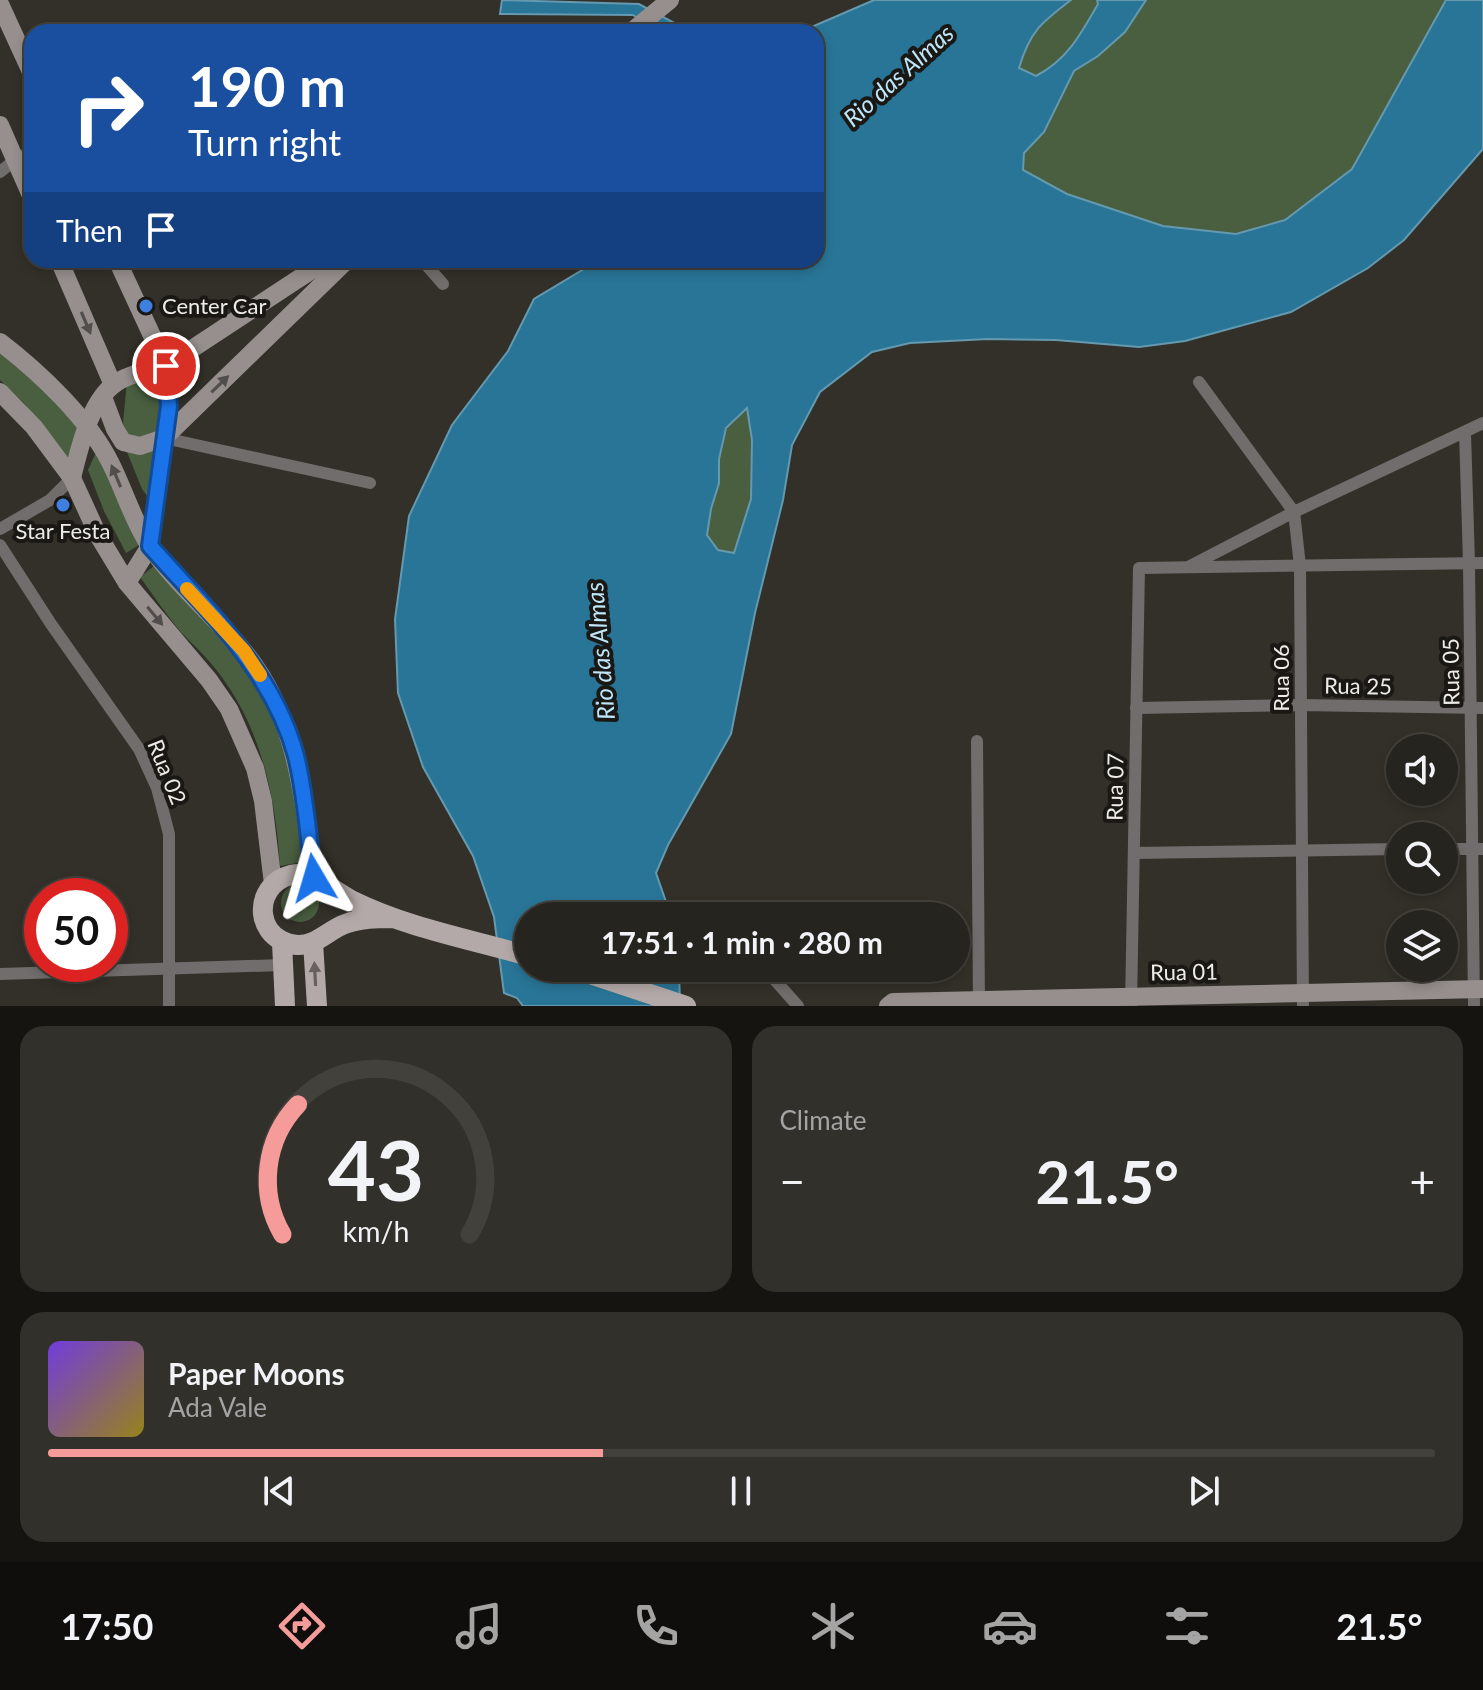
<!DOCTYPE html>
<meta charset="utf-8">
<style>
:root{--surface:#26241e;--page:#32302b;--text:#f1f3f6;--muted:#a4a4a4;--line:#42413c;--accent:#f59b99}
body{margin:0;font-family:Lato,sans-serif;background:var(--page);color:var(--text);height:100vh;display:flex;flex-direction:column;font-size:30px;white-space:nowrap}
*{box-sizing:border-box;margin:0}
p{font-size:26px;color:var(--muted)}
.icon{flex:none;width:44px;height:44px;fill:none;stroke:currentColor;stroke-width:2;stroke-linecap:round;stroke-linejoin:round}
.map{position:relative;height:1006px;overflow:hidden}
.details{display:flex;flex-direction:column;gap:20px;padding:20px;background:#151410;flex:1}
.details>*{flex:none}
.banner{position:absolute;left:24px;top:24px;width:800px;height:244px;border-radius:24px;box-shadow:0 4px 12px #0003,0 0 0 2px var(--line);background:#1a4fa0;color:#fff;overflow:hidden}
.fabs{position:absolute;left:1386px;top:734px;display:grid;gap:16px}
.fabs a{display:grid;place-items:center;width:72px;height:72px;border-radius:50%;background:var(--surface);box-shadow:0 4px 12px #0003,0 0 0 2px var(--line);font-size:40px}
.speed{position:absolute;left:24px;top:878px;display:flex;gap:16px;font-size:40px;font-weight:700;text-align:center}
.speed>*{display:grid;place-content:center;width:104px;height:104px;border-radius:50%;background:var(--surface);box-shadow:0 4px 12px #0003,0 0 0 2px var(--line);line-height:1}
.speed .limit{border:12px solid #d22;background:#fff;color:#111}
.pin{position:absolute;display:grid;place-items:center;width:68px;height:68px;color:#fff;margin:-34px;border:4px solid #fff;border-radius:50%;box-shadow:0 2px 8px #0007}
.me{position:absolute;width:88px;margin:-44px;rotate:353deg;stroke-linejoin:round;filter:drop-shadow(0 0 6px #0008)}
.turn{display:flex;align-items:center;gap:28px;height:168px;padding:0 32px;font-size:36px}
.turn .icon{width:104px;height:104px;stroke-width:2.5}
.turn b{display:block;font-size:56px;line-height:68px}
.then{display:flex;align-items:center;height:76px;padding:0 32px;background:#0003;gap:16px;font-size:30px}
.big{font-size:60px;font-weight:700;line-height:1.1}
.details .widget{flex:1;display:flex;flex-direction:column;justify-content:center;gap:12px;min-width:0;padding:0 28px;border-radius:24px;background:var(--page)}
.details .dial{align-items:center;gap:0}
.dial svg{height:208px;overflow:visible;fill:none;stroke:var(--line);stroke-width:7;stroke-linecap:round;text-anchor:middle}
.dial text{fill:var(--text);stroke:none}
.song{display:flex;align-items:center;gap:24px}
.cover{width:96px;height:96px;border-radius:12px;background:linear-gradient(135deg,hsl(260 70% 55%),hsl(50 70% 35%))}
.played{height:8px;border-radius:4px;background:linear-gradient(90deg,var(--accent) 40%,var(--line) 40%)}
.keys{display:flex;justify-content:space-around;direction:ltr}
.heat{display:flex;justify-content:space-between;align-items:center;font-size:44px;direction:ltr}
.details .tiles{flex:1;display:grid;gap:20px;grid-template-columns:1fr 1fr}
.widget:last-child{grid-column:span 2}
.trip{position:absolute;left:514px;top:902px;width:456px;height:80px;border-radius:40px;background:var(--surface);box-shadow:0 4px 12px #0003,0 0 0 2px var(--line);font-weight:700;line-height:80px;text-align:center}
.dock{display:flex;height:128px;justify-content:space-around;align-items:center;background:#0f0e0c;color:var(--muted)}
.dock .icon{width:56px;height:56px}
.dock .on{color:var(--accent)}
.dock b{font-size:36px;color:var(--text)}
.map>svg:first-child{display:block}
</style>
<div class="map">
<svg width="1483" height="1006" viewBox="0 0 1483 1006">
<rect width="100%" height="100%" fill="#323028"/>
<!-- green -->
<g fill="#495f40">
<path d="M 1071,0 L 1097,0 L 1098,4 C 1081,33 1067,60 1036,76 L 1019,68 C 1030,31 1042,22 1071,0 Z"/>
<path d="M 1146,0 L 1446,0 L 1352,169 L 1285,220 L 1236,234 L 1163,226 L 1067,194 L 1023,170 L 1024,153 L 1044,132 L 1074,71 L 1098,56 L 1125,32 Z"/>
<path d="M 0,347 L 83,427 L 72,466 L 24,403 L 0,380 Z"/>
<path d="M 151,377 L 162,381 L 167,406 L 155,438 L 136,444 L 122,434 L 127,381 Z"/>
<path d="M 748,408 L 752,440 L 751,499 L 734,553 L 718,550 L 707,535 L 711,509 L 719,483 L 719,459 L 726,428 Z"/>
<path d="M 160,446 L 153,504 L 142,489 L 125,447 Z"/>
<path d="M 97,450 L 144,542 L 126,553 L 104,511 L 88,470 Z"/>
<path d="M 159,562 L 245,661 L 263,690 L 291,764 L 303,862 L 280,866 C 276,800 262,731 221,676 C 209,659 194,646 180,631 C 166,614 153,595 140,577 Z"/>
<circle cx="300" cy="903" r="19"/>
</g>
<!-- water -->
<g fill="#297597" stroke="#6499af" stroke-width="2" fill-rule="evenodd">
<path d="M 502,0 L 639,4 L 691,32 L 658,32 L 633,15 L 500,14 Z"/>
<path d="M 874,0 L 1071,0 C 1042,22 1030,31 1019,68 L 1036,76 C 1067,60 1081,34 1098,4 L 1097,0 L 1146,0 L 1125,32 L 1098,56 L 1074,71 L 1044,132 L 1024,153 L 1023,170 L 1067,194 L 1163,226 L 1236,234 L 1285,220 L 1352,169 L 1446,0 L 1483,0 L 1483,149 L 1404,240 L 1368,268 L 1291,312 L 1185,341 L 1139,347 L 1056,340 L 988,339 L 910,343 L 872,352 L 820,392 L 792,445 L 783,500 L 755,613 L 731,734 L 668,845 L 656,873 L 671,916 L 528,916 L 528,968 L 679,968 L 680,1006 L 523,1006 L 517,998 L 504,993 L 494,917 L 473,856 L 423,767 L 398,693 L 395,619 L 409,516 L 452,425 L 508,351 L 534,299 L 599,260 L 816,260 L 816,32 L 800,32 ZM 747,408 L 752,440 L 751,499 L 734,553 L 718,550 L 707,535 L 711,509 L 719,483 L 719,459 L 726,428 Z"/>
</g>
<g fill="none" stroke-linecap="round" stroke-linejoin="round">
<!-- street -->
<g stroke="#716d6c" stroke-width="12">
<path d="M 0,172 L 15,160 L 32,151"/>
<path d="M 422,260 L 443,284"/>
<path d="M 1199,382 L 1294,512 L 1300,566 L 1303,1006"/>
<path d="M 1465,433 L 1469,563 L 1474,1006"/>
<path d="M 164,438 L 370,483"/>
<path d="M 0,529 L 50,500 L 72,478"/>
<path d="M 0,545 L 51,624 L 139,749 L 157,788 L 169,834 L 169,1006"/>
<path d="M 1188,567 L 1294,512 L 1483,423"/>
<path d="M 1136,708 L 1301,705 L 1483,708"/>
<path d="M 977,741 L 979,1006"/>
<path d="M 1444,849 L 1483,849"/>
<path d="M 1134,853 L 1400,849"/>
<path d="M 764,968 L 798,1006"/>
<path d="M 0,974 L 282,965"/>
<path d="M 1131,1006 L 1139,568 L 1483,563"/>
</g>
<!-- secondary -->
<g stroke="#968f8e" stroke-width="18">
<path d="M 0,4 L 32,74"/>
<path d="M 631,32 L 670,0"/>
<path d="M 0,125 L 32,198"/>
<path d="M 59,260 L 113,385"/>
<path d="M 117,260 L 166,366 L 169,406 L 150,546 L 127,583"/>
<path d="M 0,342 C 39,372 88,418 110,462 C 124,489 132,519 149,545 C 173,581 213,615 242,649 C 297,713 303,799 314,878"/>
<path d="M 0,392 L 34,427 L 72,478 L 98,535 L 127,583 L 209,680 L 229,709 L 255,768 L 263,801 L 273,884"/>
<path d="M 103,397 L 115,429 L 123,442 L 140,446 L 164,438 L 347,260"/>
<path d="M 72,478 C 79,450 89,405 112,386 C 126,374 149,371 166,366 L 327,260"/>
<path d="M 888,1006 L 893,1002 L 1483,989"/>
</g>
<!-- primary -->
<g stroke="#b3a9a8" stroke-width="20">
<path d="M 393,918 C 377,918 361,918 345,924 C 334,928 324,937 313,942 C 291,951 266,938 263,914 C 262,904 265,894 272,886 C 278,879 289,874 299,874 C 315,875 338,893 353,901 C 408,928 470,939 528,956"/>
<path d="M 282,942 L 285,1006"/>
<path d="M 313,942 L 317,1006"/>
<path d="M 572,968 L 686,1006"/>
</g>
</g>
<!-- one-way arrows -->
<defs><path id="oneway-solid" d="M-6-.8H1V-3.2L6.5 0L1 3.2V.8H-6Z" transform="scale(2)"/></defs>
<g fill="#514e4b">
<use href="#oneway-solid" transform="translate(86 323) rotate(67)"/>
<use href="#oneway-solid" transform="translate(220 384) rotate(-44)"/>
<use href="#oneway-solid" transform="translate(116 476) rotate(-113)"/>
<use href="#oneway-solid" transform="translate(155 616) rotate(50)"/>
</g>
<use fill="#66605e" href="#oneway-solid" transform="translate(315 974) rotate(-93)"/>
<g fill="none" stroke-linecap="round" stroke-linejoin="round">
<!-- route casing -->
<g stroke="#114b97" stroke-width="20">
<path id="route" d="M 166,366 L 169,406 L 150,546 C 207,610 273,670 296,756 C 306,796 308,838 314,878"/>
</g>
<!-- route -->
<use href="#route" stroke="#1a73e8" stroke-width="14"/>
<!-- slow -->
<path stroke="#f59e0b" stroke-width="14" d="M 187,589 L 244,651 L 260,675"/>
</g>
<!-- markers -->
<g fill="#3f7fe0" stroke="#191814" stroke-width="3">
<circle cx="146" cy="306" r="8"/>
<circle cx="63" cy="505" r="8"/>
</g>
<g text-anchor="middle" stroke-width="8" stroke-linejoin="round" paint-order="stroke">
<!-- poi labels -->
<g font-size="22" fill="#eeece7" stroke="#191814" text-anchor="start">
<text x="162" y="314">Center Car</text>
<text x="63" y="539" text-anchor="middle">Star Festa</text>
</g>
<!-- street labels -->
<g font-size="22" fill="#eeece7" stroke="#191814">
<text transform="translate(1451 672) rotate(-91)" y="8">Rua 05</text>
<text transform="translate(1281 678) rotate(-90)" y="8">Rua 06</text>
<text transform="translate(1358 686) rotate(1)" y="8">Rua 25</text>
<text transform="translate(167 772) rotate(68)" y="8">Rua 02</text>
<text transform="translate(1115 787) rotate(-89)" y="8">Rua 07</text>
<text transform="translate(1184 972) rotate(-1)" y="8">Rua 01</text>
</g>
<!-- water labels -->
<g font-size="24" font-style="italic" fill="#c0e6fa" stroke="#191814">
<text transform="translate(899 76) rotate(-42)" y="8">Rio das Almas</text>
<text transform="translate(601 651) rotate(-95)" y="8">Rio das Almas</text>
</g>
</g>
</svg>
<div class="fabs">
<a><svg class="icon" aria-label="sound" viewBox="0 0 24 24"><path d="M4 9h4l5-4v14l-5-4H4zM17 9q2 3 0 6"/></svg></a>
<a><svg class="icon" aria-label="search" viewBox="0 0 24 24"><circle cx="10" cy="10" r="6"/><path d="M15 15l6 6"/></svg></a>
<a><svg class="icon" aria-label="layers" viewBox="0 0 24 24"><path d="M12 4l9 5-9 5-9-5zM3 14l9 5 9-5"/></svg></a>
</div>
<div class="speed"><div class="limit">50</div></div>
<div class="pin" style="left:166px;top:366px;background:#d93025"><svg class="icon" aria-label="arrive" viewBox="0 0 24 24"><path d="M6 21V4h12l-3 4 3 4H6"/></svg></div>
<svg class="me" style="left:314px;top:878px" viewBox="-20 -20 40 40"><path d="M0-17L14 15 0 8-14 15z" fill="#1a73e8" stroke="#fff" stroke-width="4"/></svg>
<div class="trip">17:51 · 1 min · 280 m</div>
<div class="banner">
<div class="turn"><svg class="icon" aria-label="right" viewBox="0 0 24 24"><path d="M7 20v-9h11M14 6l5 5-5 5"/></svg><div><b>190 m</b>Turn right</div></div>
<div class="then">Then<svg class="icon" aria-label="arrive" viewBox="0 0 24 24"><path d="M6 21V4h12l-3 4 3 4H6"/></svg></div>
</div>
</div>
<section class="details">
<div class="tiles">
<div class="widget dial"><svg viewBox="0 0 100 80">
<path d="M14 69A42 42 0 1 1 86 69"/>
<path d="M14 69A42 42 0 0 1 20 19" stroke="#f59b99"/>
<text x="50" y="56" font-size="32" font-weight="700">43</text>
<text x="50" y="72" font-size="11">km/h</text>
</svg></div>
<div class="widget"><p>Climate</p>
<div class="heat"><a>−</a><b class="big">21.5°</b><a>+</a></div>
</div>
<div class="widget">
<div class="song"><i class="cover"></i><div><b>Paper Moons</b><p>Ada Vale</p></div></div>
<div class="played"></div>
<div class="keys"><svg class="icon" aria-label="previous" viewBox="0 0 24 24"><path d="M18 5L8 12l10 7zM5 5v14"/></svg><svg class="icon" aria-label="pause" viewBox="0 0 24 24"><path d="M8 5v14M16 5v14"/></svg><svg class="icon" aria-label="next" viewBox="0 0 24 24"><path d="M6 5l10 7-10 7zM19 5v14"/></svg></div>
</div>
</div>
</section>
<nav class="dock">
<b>17:50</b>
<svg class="icon on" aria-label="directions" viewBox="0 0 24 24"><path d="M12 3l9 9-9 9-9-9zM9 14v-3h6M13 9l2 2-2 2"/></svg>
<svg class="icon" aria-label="music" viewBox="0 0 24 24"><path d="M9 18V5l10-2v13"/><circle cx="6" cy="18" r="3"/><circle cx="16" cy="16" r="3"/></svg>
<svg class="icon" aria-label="phone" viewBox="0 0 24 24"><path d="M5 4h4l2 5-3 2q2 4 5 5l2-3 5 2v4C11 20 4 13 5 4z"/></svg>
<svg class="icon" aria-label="climate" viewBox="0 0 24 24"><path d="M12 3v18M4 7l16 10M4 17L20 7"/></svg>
<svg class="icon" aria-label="car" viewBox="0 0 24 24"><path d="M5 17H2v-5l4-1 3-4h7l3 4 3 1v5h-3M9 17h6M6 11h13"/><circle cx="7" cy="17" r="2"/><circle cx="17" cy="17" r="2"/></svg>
<svg class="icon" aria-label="filters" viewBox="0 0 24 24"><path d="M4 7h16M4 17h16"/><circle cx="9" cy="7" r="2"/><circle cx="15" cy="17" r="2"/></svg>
<b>21.5°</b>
</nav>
